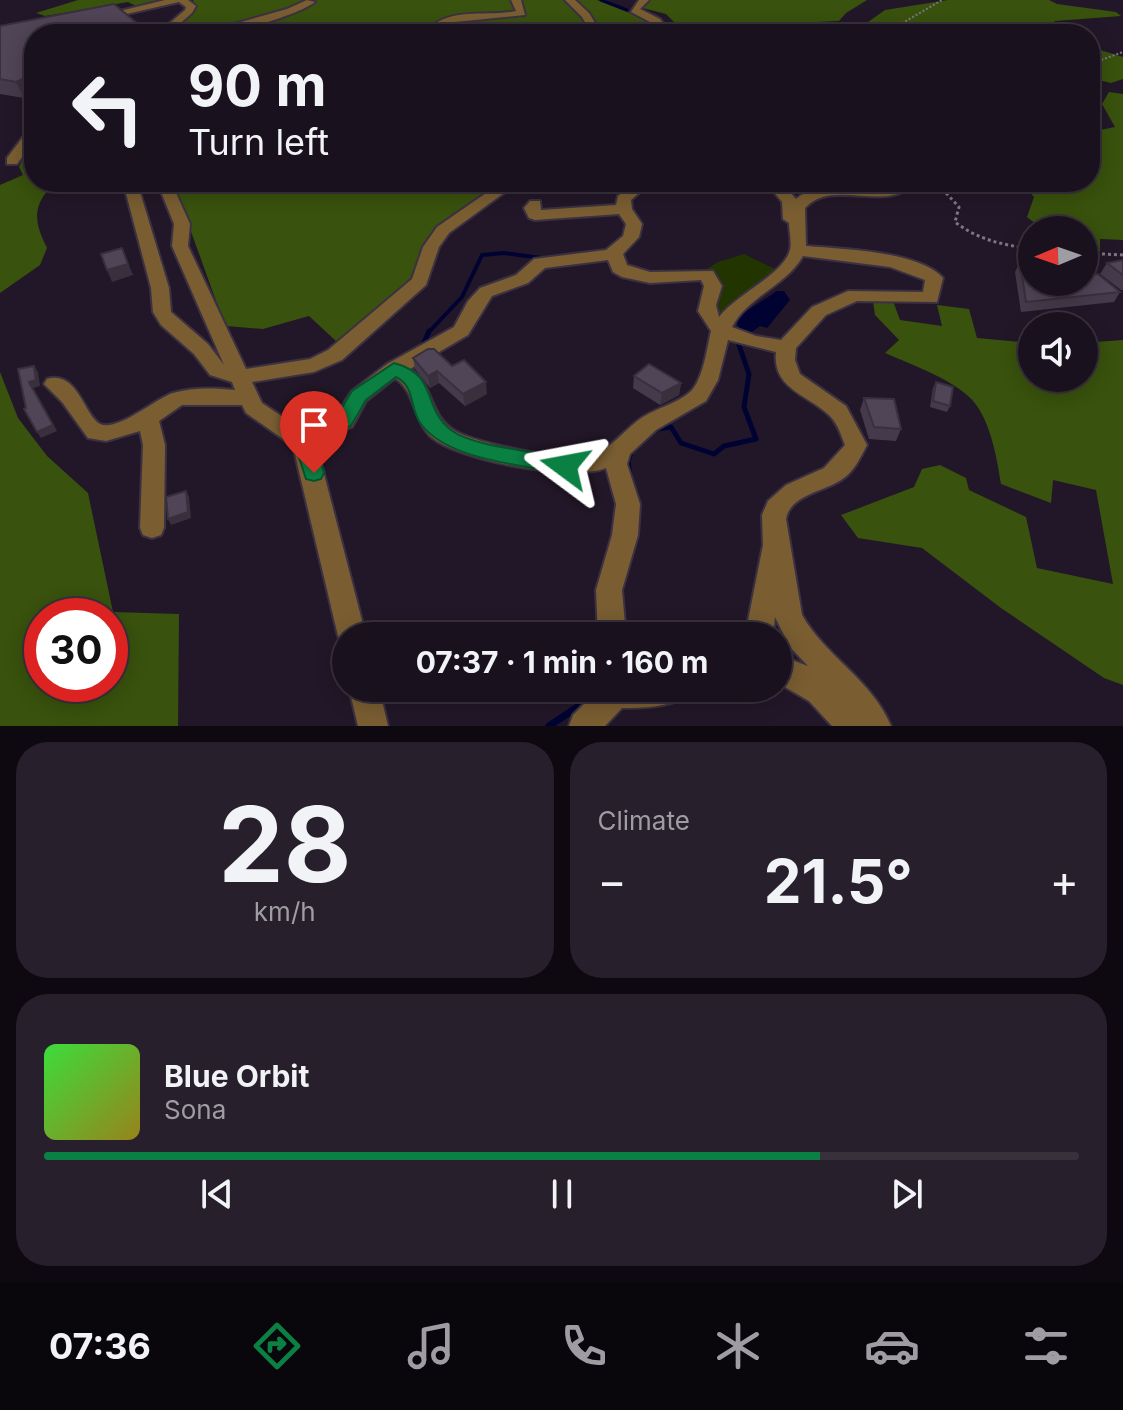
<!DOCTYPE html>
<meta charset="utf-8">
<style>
:root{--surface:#1a111e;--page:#271f2b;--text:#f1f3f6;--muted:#9f9da4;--line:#38313c;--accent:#0b8043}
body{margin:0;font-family:Inter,sans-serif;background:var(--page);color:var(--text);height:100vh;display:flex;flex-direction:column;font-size:30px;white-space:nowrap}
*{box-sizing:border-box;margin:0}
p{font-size:26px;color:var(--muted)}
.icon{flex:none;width:44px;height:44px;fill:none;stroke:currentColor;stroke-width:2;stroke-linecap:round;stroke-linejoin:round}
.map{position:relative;height:726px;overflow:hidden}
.panel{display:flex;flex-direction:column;gap:16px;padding:16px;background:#0e0910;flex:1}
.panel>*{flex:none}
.guide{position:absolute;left:24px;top:24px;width:1076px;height:168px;border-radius:32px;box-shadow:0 4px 20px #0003,0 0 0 2px var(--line);background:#1a111e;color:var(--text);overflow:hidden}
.needle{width:52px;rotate:268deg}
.tools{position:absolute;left:1018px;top:216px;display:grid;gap:16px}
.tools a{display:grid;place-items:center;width:80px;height:80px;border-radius:50%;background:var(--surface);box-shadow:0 4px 20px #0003,0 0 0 2px var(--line);font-size:40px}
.speed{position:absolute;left:24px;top:598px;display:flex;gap:16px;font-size:40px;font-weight:700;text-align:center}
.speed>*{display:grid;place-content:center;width:104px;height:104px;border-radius:50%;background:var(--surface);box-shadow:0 4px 20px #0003,0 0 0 2px var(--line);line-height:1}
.speed .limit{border:12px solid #d22;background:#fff;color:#111}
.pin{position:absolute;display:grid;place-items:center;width:68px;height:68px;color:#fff;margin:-82px -34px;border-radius:50% 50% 50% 0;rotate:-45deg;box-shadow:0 0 8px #0007}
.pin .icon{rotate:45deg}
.me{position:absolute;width:88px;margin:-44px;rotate:283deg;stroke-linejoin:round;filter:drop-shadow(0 0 6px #0008)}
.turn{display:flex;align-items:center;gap:28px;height:168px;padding:0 32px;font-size:36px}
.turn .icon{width:104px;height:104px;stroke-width:2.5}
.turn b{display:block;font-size:56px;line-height:68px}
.big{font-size:60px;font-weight:700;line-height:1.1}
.panel .card{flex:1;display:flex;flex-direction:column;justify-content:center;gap:12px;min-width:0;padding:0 28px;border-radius:32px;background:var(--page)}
.panel .dial{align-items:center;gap:0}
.dial b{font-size:104px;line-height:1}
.song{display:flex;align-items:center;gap:24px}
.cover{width:96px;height:96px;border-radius:12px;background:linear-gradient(135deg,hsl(120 70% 55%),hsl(50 70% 35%))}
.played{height:8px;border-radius:4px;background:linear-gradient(90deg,var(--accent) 75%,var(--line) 75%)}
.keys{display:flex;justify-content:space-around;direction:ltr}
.heat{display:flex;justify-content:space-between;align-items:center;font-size:44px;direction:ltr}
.panel .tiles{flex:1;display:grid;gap:16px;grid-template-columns:1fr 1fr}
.card:last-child{grid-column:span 2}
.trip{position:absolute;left:332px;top:622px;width:460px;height:80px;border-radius:40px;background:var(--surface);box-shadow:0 4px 20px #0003,0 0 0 2px var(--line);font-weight:700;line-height:80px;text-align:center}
.tabs{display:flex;height:128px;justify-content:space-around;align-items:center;background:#0a070c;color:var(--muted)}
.tabs .icon{width:56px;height:56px}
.tabs .on{color:var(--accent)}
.tabs b{font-size:36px;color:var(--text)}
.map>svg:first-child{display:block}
</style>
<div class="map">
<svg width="1123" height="726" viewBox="0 0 1123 726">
<rect width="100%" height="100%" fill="#221728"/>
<!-- green -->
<path fill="#223500" d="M 744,254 L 779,271 L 715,316 L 702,272 L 718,262 Z"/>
<!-- forest -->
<g fill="#39520d" fill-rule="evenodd">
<path d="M 78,0 L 167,0 L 138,7 L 128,2 L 45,16 L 36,13 Z"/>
<path d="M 193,0 L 597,0 L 650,21 L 660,33 L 167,34 L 195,9 Z"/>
<path d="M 647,0 L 867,0 L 846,13 L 839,21 L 817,22 L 835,26 L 836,30 L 830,34 L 673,34 L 677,25 L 666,14 L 639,7 Z"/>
<path d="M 948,0 L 1049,0 L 1057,4 L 1116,12 L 1121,16 L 1055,21 L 1046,32 L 1051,34 L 851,34 L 885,10 Z"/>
<path d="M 1090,47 L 1123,57 L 1123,79 L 1111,83 L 1090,78 Z"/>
<path d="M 1109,92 L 1123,94 L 1123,240 L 1100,239 L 1100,251 L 1084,252 L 1084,230 L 1044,230 L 1027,217 L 1034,197 L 1020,182 L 1090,182 L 1090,132 L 1115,127 L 1102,104 Z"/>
<path d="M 34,151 L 34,182 L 56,182 C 32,204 33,220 47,248 L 40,265 L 0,293 L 0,185 L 23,175 L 19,167 L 23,159 Z"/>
<path d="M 174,182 L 502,182 L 451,215 L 429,236 L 415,279 L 337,342 L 309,316 L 263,329 L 226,326 C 207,280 193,232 173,186 Z"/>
<path d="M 873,301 L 893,301 L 900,320 L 942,326 L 937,305 L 969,309 L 977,338 L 1032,343 L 1032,378 L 1084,378 L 1084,330 L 1096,342 L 1123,340 L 1123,685 L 1104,678 L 1001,608 L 922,548 L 858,538 L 841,515 L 914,487 L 922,469 L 940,465 L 966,478 L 969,490 L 1026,517 L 1037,568 L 1113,584 L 1096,490 L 1053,480 L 1051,503 L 1001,484 C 997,460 992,428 977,406 C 961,382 912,365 885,353 L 899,340 L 875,315 Z"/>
<path d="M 0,372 L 18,418 L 47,456 L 88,493 L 113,612 L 179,614 L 178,726 L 0,726 ZM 110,616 L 110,684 L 42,684 L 42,616 Z"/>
</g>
<!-- water -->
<path fill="#000332" d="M 777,291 L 784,291 L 790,300 L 767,328 L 760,326 L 752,332 L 738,327 L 736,318 Z"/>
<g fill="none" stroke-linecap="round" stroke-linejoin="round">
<!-- stream-far3 -->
<path stroke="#000332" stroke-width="3" d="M 601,0 L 627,10"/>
<!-- stream-far2 -->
<path stroke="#000332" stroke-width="4" d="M 428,333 L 462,297 L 482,255 L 504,253 L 549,259"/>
<!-- stream-far1 -->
<g stroke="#000332" stroke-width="5">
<path d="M 422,348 L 429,331"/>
<path d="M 657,429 L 671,427 L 681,443 L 714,454 L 724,446 L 756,439 L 744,407 L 749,374 L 738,342"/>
<path d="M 322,466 L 321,448 L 330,430"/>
<path d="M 630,476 L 628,461 L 633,447"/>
</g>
<!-- stream -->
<path stroke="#000332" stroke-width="7" d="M 549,726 L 576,708 L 592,688"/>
<!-- minor casing -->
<g stroke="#3c3142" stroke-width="4">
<g id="minor">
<path d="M 165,0 L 188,0 L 196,6 L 192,13 L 168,34 L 157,34 L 185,10 L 186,7 L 179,2 L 96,21 L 91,18 Z"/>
<path d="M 307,0 L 315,2 C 300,14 234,34 216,34 L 220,28 L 287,9 Z"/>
<path d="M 511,0 L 521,0 L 525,15 L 455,22 L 442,27 L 455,34 L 441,34 L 429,28 C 453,7 488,17 516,11 Z"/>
<path d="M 565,0 L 575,0 L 589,13 L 602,34 L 592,34 L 582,17 Z"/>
<path d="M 639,0 L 649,0 L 640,9 L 660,19 L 671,34 L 661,34 L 652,23 L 631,12 Z"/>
<path d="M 34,128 L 34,141 L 17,164 L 7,164 L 7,158 L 29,129 Z"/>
<path d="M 123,182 L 137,182 L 169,288 L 171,312 L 208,344 L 224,365 L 172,246 L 174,224 L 157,182 L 171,182 L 190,224 L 188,246 L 246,369 L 310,359 L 328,350 L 412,279 L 423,247 L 437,227 L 502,182 L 519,182 L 449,233 L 439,247 L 426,285 L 342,360 L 314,372 L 252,382 L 262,403 L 296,426 L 316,423 L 336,415 L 352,391 L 387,364 L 454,327 L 468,301 L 480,288 L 516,275 L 534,259 L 606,250 L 623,236 L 626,224 L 619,214 L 535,220 L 529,218 L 524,208 L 530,201 L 540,201 L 541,210 L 616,205 L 618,196 C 634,183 646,182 666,182 L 639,193 L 631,200 L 632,209 L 642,224 L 639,237 L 623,254 L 627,265 L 650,272 L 713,271 L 722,286 L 716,305 L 719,317 C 735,295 784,274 790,250 C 792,242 789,231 789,223 L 783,219 L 782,202 L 766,182 L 781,182 L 796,199 C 820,179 851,190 879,189 C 893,188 903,182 917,182 C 886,215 834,177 805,208 L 806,246 C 841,249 919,251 943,278 L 937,302 L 857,301 L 826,315 L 796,348 L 795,360 L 800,374 L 846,406 L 867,445 C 860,458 854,472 841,480 C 823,492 790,495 786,519 L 802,615 C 826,657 872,680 891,726 L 832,726 L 809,701 L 778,683 L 778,655 L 808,666 L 790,647 L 775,617 L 773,636 L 745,636 L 763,545 L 762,515 L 768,501 L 786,485 L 824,468 L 845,445 C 841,435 838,424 830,416 C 809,395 772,389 776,352 L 728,340 L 718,380 L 706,401 L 656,430 L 630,454 L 627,464 L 640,504 L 638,535 L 622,590 L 626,636 L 598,636 L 596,590 L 612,535 L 616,504 L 606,468 C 573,482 454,460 429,435 C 413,418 415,391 395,378 L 366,401 L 352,427 L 312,440 L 318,451 L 366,636 L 346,636 L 346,647 L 338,636 L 293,446 L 246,413 L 242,405 L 182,405 L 159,421 L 165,445 L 164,528 L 161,535 L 152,538 L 143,535 L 140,528 L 143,445 L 140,431 L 106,441 L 88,438 L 62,402 L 44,384 L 47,379 C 78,370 84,416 100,424 C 118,432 156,398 173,393 C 193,387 215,388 235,390 L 232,382 L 210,375 L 194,354 L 161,325 L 153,312 L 151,288 ZM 803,256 L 890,267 L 925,280 L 923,292 L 848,291 L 812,307 L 781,340 L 756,336 L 732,327 C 748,296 786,286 803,256 ZM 608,260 L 613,272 L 622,277 L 650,283 L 701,280 L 704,286 L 698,311 L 711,331 C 707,348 704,374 693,389 C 681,403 655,408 640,419 C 623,431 608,453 586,457 C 564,461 474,443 455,431 C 429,416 434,385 410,369 L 468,335 L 492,296 L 528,283 L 545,268 Z"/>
<path d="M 349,688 L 379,688 L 388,726 L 358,726 Z"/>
<path d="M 600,688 L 690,688 L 685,698 C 665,707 645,708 622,708 L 605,726 L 569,726 L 573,715 Z"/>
</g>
</g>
<!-- path-far1 -->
<g stroke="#7f7684" stroke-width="2" stroke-dasharray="2 2" stroke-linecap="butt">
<path d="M 890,34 L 899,25 L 942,0"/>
<path d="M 1090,64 L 1123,52"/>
<path d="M 936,182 L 948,195"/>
</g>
<!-- path -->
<g stroke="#7f7684" stroke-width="3" stroke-dasharray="3 3" stroke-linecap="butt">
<path d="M 946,193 L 959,207 L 955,222 C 978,240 1004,245 1032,249"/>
<path d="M 1084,253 L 1123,255"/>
</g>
<!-- minor -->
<use href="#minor" fill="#7a5e32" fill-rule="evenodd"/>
</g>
<!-- wall -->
<g fill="#453a4b">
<path d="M 138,24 L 141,34 L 34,34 L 34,94 L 24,98 L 0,94 L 0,26 Z"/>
<path d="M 1123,260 L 1123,290 L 1121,290 L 1100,274 L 1107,263 Z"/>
<path d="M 1020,262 L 1032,282 L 1120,292 L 1114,302 L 1021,312 L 1015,272 Z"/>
<path d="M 413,358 L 452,366 L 487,394 L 465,406 L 439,383 L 430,388 L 415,369 Z"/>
<path d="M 634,376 L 681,383 L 679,395 L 660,405 L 633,388 Z"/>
<path d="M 936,382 L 950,406 L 947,412 L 930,407 L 933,388 Z"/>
<path d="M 864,398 L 901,429 L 896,441 L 869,439 L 860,410 Z"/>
</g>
<!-- shaded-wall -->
<g fill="#38303d">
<path d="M 138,24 L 141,34 L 117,34 Z"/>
<path d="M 32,75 L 34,80 L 34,94 L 24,98 L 16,82 Z"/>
<path d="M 122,248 L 133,275 L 112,282 L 107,270 Z"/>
<path d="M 34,366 L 38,372 L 40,386 L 33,388 L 57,431 L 41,438 L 37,432 L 29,382 Z"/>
<path d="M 437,371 L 439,383 L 430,388 L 428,376 Z"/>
<path d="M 486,382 L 487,394 L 465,406 L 463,394 Z"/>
<path d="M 681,383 L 679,395 L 660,405 L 662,393 Z"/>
<path d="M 186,491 L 189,497 L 191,518 L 171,525 L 168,519 Z"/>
</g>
<!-- building -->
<g fill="#504457" stroke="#38303d" stroke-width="2">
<path d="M 114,4 L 138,24 L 125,32 L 117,34 L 34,34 L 34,78 L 32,75 L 16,82 L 0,79 L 0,26 Z"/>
<path d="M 122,248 L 128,264 L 107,270 L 101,254 Z"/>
<path d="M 1123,260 L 1123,275 L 1107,263 Z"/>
<path d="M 1020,262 L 1032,265 L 1032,282 L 1084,282 L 1084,275 L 1098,274 L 1120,292 L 1026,302 Z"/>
<path d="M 428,349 L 434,349 L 452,366 L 464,360 L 486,382 L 463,394 L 437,371 L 428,376 L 413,358 Z"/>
<path d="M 649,364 L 681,383 L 662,393 L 634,376 Z"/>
<path d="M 34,366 L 36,380 L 29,382 L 53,425 L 37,432 L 24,409 L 26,408 L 18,369 Z"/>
<path d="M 936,382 L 953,387 L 950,406 L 933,401 Z"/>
<path d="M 864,398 L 894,399 L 901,429 L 874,427 Z"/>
<path d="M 186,491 L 188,512 L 168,519 L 166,497 Z"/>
</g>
<!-- route -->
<path fill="#0b8043" stroke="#07532c" stroke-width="2" d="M 394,363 C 439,375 421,407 451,430 C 474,448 541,451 572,460 L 575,466 L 572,472 L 565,474 C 523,465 447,460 421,424 C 409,408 416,387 396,377 L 366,400 L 351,426 L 309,439 L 318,451 L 324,473 L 321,479 L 314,481 L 306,479 L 298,454 L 283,434 L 285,429 L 337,416 L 352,391 Z"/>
</svg>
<div class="tools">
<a><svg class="needle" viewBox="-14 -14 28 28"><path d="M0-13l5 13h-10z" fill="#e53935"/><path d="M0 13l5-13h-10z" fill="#9f9da4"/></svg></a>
<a><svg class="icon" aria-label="sound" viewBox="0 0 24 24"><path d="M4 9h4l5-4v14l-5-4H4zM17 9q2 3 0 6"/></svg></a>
</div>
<div class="speed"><div class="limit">30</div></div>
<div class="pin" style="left:314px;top:473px;background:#d93025"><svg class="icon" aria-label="arrive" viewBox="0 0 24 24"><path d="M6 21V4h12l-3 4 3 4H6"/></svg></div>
<svg class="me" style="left:565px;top:466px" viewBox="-20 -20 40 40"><path d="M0-17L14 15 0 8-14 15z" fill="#0b8043" stroke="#fff" stroke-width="4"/></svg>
<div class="trip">07:37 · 1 min · 160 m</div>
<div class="guide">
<div class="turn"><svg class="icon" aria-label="left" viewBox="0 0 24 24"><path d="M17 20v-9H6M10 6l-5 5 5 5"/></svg><div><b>90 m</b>Turn left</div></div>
</div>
</div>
<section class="panel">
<div class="tiles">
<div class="card dial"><b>28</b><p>km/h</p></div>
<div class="card"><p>Climate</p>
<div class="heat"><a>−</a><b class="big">21.5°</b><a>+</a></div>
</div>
<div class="card">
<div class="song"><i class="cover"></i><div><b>Blue Orbit</b><p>Sona</p></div></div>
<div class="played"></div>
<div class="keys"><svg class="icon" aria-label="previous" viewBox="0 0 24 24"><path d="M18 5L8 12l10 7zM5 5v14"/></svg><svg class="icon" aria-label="pause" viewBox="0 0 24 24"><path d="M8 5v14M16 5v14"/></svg><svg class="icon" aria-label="next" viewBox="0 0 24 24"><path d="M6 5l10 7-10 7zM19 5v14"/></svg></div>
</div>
</div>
</section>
<nav class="tabs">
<b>07:36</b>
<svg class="icon on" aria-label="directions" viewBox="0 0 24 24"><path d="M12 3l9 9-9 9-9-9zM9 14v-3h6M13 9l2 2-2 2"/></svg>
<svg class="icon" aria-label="music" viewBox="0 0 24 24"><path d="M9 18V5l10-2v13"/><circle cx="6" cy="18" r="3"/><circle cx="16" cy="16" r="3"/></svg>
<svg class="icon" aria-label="phone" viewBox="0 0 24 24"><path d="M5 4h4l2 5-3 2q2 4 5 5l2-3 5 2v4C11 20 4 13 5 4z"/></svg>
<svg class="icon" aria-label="climate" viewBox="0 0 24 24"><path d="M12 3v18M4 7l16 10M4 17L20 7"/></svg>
<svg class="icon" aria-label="car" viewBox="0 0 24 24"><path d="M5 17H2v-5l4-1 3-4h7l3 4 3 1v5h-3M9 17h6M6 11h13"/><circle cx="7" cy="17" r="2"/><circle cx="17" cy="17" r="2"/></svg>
<svg class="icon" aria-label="filters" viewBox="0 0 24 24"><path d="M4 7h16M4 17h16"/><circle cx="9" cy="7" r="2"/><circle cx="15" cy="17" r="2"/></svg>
</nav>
